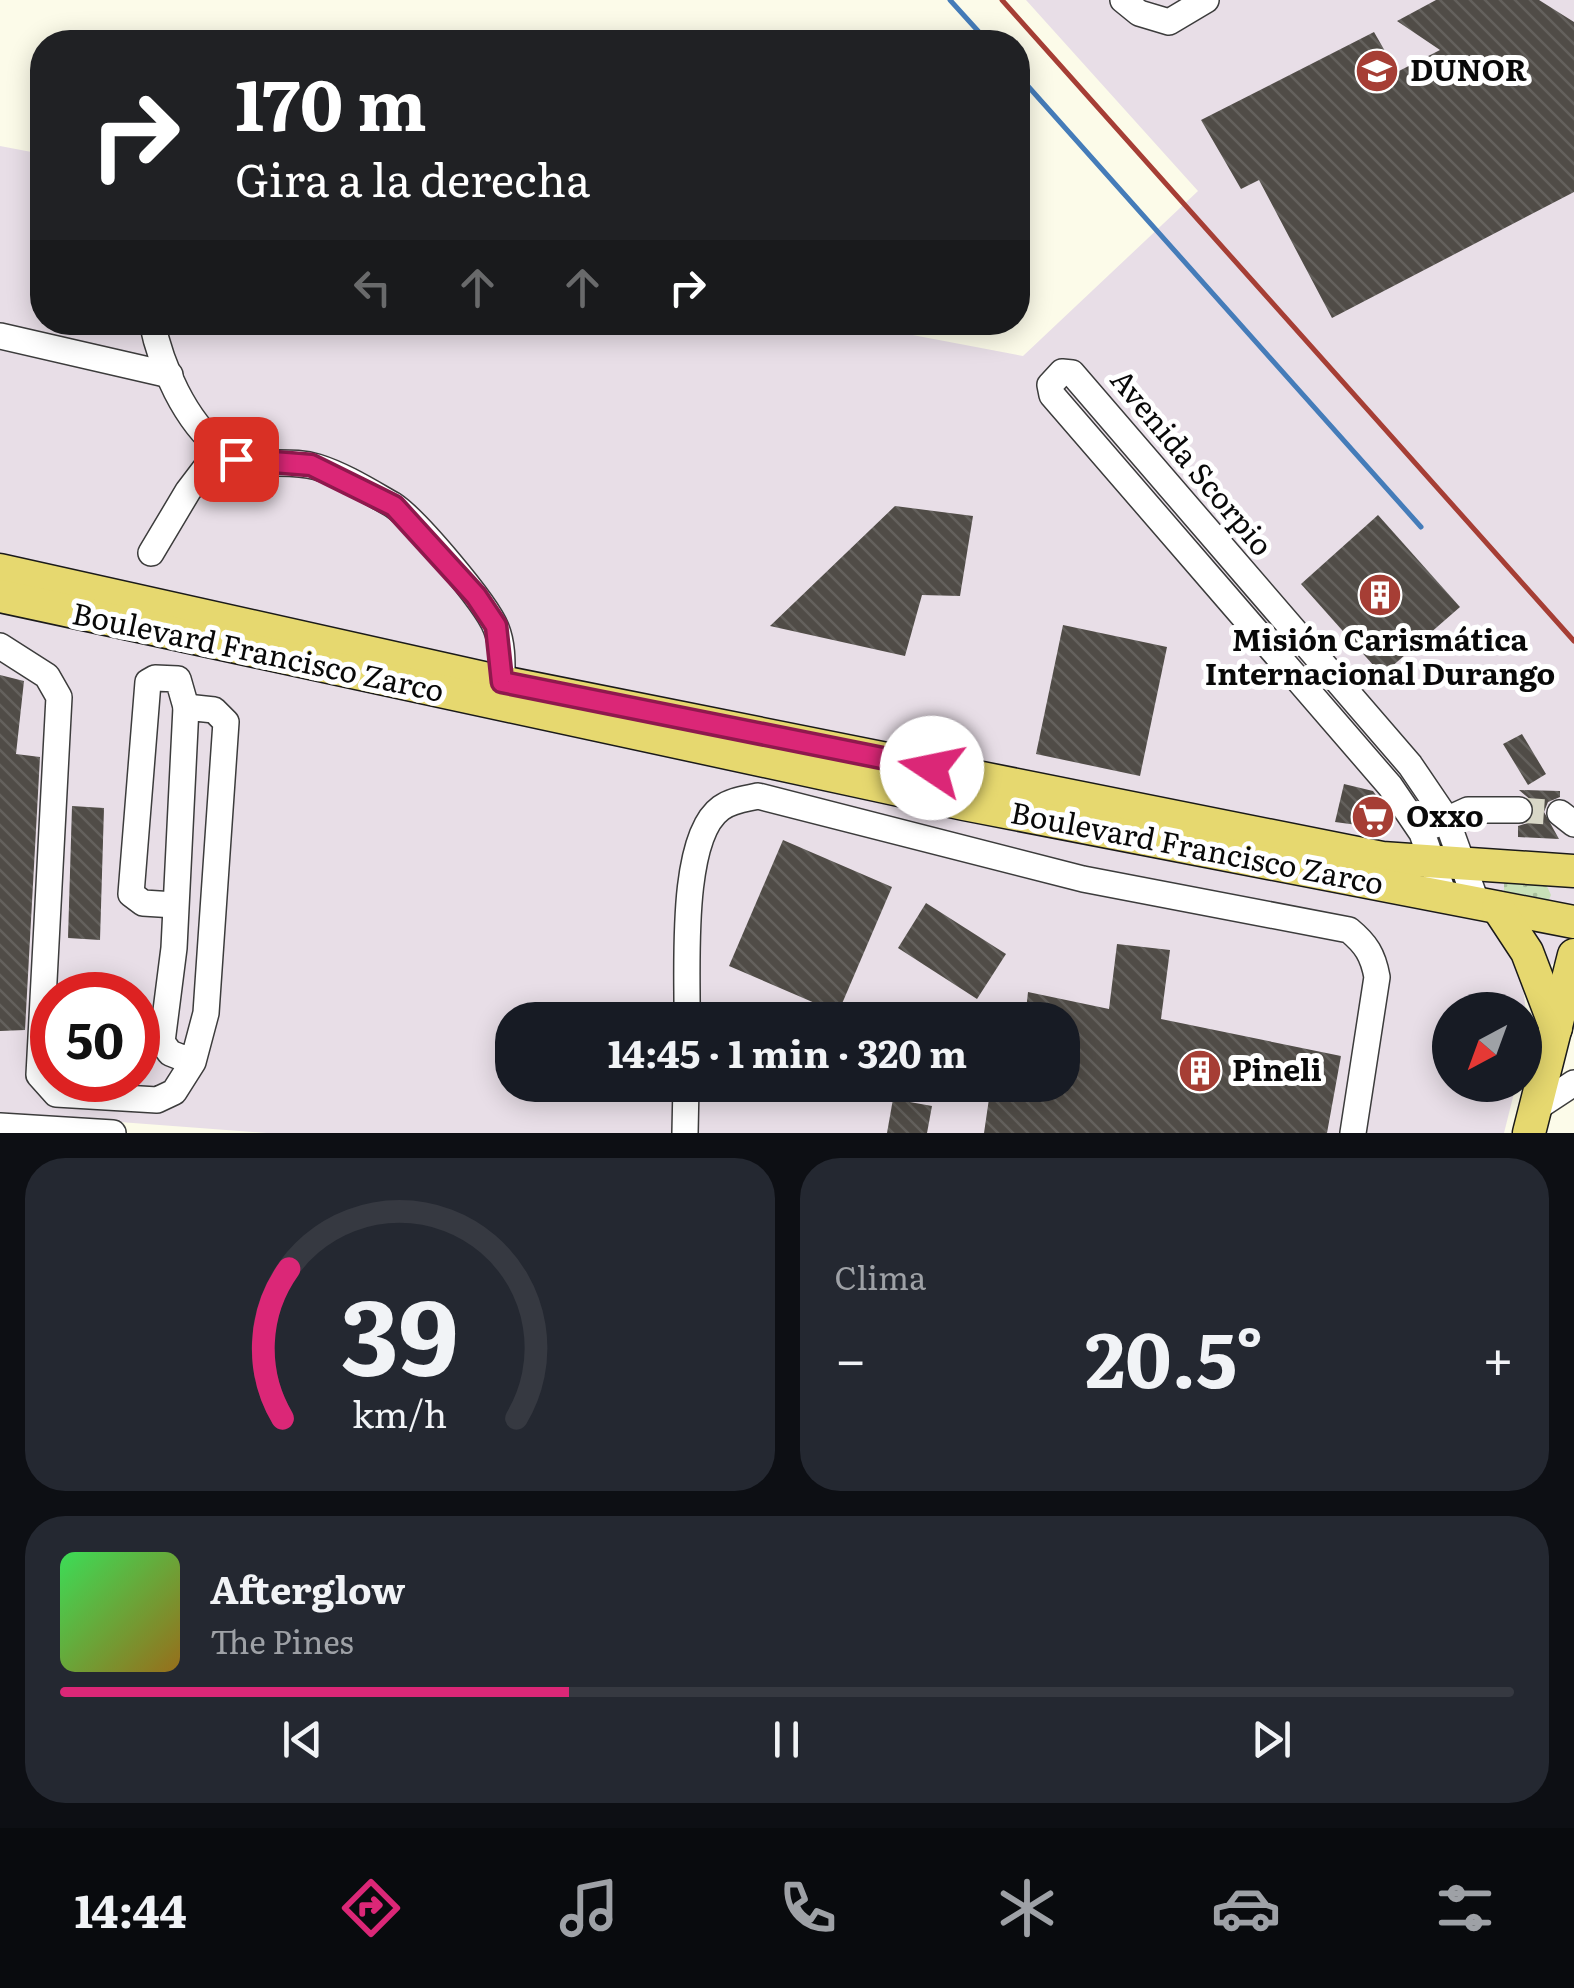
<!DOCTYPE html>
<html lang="es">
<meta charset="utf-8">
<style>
:root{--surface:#171b24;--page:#242831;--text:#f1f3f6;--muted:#9ea1a6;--line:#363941;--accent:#db2777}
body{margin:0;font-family:Literata,serif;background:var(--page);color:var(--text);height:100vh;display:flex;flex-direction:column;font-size:38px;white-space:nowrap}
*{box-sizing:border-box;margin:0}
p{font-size:32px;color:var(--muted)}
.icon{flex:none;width:55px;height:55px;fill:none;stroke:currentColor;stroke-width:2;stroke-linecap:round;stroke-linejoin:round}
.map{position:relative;height:1133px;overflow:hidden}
.side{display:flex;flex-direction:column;gap:25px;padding:25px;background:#0d0f14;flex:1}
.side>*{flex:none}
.hud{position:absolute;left:30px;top:30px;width:1000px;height:305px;border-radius:40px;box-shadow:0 5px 25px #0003;background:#202124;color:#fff;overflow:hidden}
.needle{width:65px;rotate:221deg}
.controls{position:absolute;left:1432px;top:992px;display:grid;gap:20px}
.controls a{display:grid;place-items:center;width:110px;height:110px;border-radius:50%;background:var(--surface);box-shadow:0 5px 25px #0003;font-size:50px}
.speed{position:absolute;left:30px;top:972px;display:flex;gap:20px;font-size:50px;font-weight:700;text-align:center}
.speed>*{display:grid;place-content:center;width:130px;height:130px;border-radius:50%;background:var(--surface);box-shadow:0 5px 25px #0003;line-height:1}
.speed .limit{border:15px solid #d22;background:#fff;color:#111}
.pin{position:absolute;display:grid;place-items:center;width:85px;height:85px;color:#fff;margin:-42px;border-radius:20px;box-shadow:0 5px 15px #0006}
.me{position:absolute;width:110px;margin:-55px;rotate:281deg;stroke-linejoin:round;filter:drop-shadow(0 0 8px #0008)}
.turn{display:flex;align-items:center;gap:35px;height:210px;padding:0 40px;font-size:45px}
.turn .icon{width:130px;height:130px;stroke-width:2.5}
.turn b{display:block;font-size:70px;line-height:85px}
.lanes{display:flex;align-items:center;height:95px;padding:0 40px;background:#0003;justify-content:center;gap:50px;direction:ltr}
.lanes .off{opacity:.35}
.big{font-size:75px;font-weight:700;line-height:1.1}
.side .widget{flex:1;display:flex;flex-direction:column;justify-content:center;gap:15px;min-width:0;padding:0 35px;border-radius:40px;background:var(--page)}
.side .dial{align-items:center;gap:0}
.dial svg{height:260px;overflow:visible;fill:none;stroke:var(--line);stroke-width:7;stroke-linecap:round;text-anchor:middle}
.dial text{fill:var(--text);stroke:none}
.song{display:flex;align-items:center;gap:30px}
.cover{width:120px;height:120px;border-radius:15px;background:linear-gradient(135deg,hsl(130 70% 55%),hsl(40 70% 35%))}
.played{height:10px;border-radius:5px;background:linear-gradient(90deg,var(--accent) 35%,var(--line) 35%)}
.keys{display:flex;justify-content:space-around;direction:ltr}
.heat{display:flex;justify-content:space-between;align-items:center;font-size:55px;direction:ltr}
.side .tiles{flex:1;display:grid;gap:25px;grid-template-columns:1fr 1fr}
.widget:last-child{grid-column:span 2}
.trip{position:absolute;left:495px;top:1002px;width:585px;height:100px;border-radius:40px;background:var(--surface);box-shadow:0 5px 25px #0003;font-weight:700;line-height:100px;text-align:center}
.tabs{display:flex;height:160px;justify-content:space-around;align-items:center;background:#090b0e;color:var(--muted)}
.tabs .icon{width:70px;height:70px}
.tabs .active{color:var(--accent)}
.tabs b{font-size:45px;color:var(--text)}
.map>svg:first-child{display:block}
</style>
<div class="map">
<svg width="1574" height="1133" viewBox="0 0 1574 1133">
<defs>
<pattern id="grass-dots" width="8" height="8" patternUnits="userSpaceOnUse" patternTransform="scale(2.5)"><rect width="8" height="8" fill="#c8e1b8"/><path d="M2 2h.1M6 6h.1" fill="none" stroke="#aac09d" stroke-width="1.8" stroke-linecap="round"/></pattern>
<pattern id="building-back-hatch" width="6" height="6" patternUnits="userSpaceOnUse" patternTransform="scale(2.5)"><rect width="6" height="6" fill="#504c47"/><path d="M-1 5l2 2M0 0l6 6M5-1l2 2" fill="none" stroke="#64615d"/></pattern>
</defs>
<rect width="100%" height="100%" fill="#fcfbe9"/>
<!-- industrial -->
<path fill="#e8dee7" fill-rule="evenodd" d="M 1026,0 L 1574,0 L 1574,954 L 1522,978 L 1529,1039 L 1525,1053 L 1525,1010 L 1450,1010 L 1450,1085 L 1516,1085 L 1504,1133 L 267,1133 L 0,1113 L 0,146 L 42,154 L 42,322 L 844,322 L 1023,356 L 1198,191 ZM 52,995 L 138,995 L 138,1080 L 52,1080 ZM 512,1020 L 1062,1020 L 1062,1085 L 512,1085 Z"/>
<!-- grass -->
<path fill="url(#grass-dots)" d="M 1504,879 L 1545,882 L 1551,895 L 1547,904 L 1504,898 Z"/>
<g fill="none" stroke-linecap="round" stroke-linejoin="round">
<!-- stream -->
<g stroke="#457cb9" stroke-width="5">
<path d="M 950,0 L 988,42"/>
<path d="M 1018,75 L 1421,527"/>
</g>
</g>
<!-- building -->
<g fill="url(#building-back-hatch)">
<path d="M 1436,0 L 1539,0 L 1574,22 L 1574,192 L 1332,318 L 1259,180 L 1241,189 L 1201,120 L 1374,32 L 1397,72 L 1440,50 L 1397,21 Z"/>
<path d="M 895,506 L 973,516 L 960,596 L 922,595 L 905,656 L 770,626 Z"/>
<path d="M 1378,515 L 1460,607 L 1382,675 L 1301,584 Z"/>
<path d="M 1063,625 L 1167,647 L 1140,776 L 1036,754 Z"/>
<path d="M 0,675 L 24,681 L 16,754 L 40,757 L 25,1030 L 0,1031 Z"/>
<path d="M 1522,734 L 1546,774 L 1528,785 L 1503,744 Z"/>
<path d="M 1344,784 L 1373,791 L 1390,815 L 1372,827 L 1335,822 Z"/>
<path d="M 1519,790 L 1560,791 L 1560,797 L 1548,802 L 1544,812 L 1559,839 L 1518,837 L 1518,826 L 1528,823 L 1535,811 L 1532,801 Z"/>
<path d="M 72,806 L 104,808 L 100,940 L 68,938 Z"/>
<path d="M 783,840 L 892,887 L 838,1013 L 729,966 Z"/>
<path d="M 926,903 L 1006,954 L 977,999 L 898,948 Z"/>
<path d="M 1117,944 L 1170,950 L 1161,1019 L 1341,1056 L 1327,1133 L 984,1133 L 991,1085 L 1062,1085 L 1062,1020 L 1025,1020 L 1028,992 L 1109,1009 Z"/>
<path d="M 893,1099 L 932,1106 L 927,1133 L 887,1133 Z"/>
</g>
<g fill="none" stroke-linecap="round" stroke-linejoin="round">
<!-- minor-tunnel -->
<path stroke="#d8d7c7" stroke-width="25" stroke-dasharray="25 12" stroke-linecap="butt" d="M 1519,810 L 1560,813"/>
<!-- minor casing -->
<g stroke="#3c3c3c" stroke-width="28">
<g id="minor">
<path d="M 1123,0 L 1139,13 L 1169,22 L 1206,0"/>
<path d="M 152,322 C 161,366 185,421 221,449 C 249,472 285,457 317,467 C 343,475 370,492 393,505 C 416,520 486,603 496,628 C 503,645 502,664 502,682"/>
<path d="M 0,336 L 170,375"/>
<path d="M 151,553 L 188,491 L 220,449"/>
<path d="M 0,646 L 47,676 L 59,697 L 39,1075 L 56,1094 L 157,1100 L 174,1092 L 193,1062 L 206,1013 L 226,722 L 214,710 L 186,707 L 174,948 L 162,1042 L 170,1053 L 193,1062"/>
<path d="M 1560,813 L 1574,824"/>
<path d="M 1435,825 L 1468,810 L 1519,810"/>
<path d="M 1445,898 L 1422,833 L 1390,786 L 1052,395 L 1050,385 L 1062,372 L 1072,373 L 1410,765 L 1446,818 L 1477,904"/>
<path d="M 175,905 L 143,903 L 131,894 L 148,682 L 155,678 L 178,679 L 186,707"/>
<path d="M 687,1020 C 688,971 679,838 721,808 C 732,800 745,799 758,796 L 1083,879 L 1349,930 C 1366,944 1373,955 1377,977 L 1353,1133"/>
<path d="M 1536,1108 L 1574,1083"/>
<path d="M 0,1126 L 113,1133"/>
<path d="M 685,1133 L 686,1085"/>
</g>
</g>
<!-- major casing -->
<g stroke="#1a1a1a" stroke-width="35">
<g id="major">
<path d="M 0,570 L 502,682 L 1382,858 L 1574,871"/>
<path d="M 0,596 L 964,804 L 1574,922"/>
<path d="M 1498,908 L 1527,952 L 1556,1028"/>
<path d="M 1529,1133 L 1574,955"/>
</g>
</g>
<!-- minor -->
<use href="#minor" stroke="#fff" stroke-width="25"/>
<!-- major -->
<use href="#major" stroke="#e6d86f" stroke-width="32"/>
<!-- rail -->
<path stroke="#a63e35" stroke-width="5" d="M 1002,0 L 1574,641"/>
</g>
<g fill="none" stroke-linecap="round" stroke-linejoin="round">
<!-- route casing -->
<g stroke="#8e194d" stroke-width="25">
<path id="route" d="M 236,459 L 311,465 L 394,506 L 476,596 L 496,626 L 502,682 L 932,768"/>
</g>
<!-- route -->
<use href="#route" stroke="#db2777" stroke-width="18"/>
</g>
<!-- icons -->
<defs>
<g id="school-disc" transform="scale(2.25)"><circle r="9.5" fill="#a63e35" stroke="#fff"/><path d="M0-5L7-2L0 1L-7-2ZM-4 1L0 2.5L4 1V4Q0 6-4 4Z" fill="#fff"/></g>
<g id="building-disc" transform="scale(2.25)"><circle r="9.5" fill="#a63e35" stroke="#fff"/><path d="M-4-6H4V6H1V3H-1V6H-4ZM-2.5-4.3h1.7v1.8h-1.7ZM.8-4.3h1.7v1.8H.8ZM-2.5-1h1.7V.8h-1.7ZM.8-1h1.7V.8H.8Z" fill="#fff"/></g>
<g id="supermarket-disc" transform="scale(2.25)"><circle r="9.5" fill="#a63e35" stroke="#fff"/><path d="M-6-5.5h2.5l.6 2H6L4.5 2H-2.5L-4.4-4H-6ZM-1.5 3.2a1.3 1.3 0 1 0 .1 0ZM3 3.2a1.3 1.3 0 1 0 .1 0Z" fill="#fff"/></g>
</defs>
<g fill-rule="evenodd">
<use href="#school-disc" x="1377" y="71"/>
<use href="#building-disc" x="1380" y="595"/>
<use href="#supermarket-disc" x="1373" y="817"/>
<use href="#building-disc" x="1200" y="1071"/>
</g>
<g text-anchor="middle" stroke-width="10" stroke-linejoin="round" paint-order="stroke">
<!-- poi labels -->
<g font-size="30" font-weight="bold" fill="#090909" stroke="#fff" text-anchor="start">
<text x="1410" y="81">DUNOR</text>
<text x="1380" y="651" text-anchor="middle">Misión Carismática<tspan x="1380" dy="34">Internacional Durango</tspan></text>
<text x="1406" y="827">Oxxo</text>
<text x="1232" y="1081">Pineli</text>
</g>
<!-- street labels -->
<g font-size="30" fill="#090909" stroke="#fff">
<text transform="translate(1191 463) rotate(50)" y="10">Avenida Scorpio</text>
<text transform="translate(258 653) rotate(12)" y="10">Boulevard Francisco Zarco</text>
<text transform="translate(1197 849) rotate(11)" y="10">Boulevard Francisco Zarco</text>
</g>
</g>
</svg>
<div class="controls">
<a><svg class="needle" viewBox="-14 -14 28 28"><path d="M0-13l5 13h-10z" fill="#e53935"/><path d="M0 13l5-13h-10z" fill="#9ea1a6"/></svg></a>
</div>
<div class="speed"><div class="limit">50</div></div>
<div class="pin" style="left:236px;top:459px;background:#d93025"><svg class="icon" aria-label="arrive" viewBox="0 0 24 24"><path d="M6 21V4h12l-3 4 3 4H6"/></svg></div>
<svg class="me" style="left:932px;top:768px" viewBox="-20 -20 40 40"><circle r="19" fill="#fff"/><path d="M0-13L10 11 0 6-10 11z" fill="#db2777"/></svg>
<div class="trip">14:45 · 1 min · 320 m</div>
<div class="hud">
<div class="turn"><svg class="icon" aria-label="right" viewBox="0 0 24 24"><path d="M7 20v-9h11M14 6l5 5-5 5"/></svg><div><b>170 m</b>Gira a la derecha</div></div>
<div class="lanes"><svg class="icon off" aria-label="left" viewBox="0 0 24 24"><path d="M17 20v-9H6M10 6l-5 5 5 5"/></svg><svg class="icon off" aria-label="ahead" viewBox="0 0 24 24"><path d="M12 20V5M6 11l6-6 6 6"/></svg><svg class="icon off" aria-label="ahead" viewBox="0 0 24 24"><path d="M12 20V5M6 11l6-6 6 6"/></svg><svg class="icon" aria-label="right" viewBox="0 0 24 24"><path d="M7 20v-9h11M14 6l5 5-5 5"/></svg></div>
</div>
</div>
<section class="side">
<div class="tiles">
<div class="widget dial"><svg viewBox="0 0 100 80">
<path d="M14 69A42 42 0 1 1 86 69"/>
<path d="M14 69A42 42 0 0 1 16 23" stroke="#db2777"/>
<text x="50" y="56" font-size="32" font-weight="700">39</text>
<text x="50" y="72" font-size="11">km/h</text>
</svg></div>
<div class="widget"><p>Clima</p>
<div class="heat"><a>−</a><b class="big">20.5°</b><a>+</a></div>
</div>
<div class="widget">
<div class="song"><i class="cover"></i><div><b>Afterglow</b><p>The Pines</p></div></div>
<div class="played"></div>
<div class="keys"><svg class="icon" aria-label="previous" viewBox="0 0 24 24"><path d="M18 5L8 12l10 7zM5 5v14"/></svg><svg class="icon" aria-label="pause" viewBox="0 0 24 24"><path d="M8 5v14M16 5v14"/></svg><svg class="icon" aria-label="next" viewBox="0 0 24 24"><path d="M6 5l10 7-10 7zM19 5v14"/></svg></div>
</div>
</div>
</section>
<nav class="tabs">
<b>14:44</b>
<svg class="icon active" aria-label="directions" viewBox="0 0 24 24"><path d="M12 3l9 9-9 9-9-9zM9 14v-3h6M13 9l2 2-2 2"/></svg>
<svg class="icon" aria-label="music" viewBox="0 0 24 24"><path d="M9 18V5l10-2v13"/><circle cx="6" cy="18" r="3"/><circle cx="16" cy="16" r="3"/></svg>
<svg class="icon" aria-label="phone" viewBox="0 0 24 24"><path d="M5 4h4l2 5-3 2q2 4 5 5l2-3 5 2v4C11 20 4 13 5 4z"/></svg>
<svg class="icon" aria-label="climate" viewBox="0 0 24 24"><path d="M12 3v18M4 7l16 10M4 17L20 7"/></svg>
<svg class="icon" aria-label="car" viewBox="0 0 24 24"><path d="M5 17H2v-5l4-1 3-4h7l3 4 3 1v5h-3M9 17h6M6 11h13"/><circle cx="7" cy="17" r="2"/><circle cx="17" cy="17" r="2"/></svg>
<svg class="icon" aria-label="filters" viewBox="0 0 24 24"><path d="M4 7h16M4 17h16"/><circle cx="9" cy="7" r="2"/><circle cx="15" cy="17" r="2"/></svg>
</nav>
